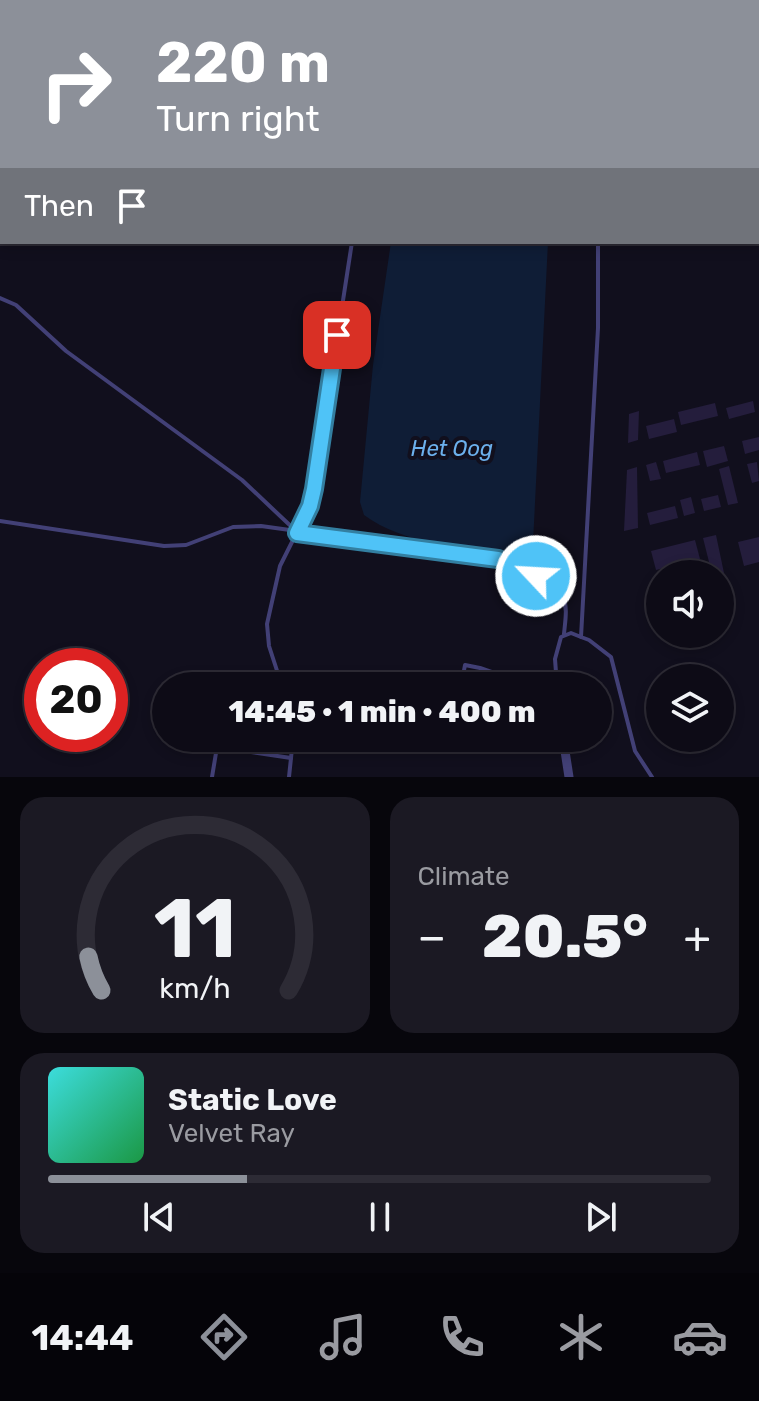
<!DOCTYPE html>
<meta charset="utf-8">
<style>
:root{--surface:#0d0b16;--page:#1b1923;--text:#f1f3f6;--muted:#9a9ba1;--line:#2d2b35;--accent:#8c9099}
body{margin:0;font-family:Rubik,sans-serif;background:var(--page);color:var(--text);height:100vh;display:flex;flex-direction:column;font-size:30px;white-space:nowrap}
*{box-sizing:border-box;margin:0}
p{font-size:26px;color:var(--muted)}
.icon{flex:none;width:44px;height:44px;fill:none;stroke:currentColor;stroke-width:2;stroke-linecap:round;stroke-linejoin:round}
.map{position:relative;height:777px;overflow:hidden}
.drawer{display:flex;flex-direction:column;gap:20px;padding:20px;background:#07060c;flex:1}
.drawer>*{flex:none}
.guide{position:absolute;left:0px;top:0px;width:760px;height:244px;box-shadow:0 4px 12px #0003,0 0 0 2px var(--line);background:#8c9099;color:#fff;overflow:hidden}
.controls{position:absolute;left:646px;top:560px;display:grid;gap:16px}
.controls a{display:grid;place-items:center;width:88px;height:88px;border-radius:50%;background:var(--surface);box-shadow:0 4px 12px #0003,0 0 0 2px var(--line);font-size:40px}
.speed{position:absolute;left:24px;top:648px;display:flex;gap:16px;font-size:40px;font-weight:700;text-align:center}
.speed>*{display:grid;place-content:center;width:104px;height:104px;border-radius:50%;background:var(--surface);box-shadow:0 4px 12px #0003,0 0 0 2px var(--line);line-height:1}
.speed .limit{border:12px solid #d22;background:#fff;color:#111}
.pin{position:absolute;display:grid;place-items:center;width:68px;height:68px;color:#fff;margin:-34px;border-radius:16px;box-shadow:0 4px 12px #0006}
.me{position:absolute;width:88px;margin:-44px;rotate:295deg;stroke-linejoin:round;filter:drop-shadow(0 0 6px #0008)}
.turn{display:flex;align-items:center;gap:28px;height:168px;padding:0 24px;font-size:36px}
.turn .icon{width:104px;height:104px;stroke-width:2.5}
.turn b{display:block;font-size:56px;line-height:68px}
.then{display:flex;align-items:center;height:76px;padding:0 24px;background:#0003;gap:16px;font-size:30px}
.big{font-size:60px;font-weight:800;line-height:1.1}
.drawer .card{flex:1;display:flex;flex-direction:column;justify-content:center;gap:12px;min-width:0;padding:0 28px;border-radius:24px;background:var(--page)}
.drawer .dial{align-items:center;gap:0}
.dial svg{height:208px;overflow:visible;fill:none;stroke:var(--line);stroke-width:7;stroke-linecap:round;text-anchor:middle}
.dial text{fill:var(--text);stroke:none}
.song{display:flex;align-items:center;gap:24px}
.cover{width:96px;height:96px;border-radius:12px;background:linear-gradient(135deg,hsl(180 70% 55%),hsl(140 70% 35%))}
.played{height:8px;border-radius:4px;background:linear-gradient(90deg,var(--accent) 30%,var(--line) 30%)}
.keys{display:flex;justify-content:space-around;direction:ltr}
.heat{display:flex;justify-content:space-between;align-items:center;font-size:44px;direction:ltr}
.drawer .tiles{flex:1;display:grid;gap:20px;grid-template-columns:1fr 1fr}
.card:last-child{grid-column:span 2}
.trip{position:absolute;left:152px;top:672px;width:460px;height:80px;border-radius:40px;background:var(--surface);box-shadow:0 4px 12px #0003,0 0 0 2px var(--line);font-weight:800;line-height:80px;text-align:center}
.menu{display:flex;height:128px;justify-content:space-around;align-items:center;background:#050409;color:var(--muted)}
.menu .icon{width:56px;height:56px}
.menu .current{color:var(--accent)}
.menu b{font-size:36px;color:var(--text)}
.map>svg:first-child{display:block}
</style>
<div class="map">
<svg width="759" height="777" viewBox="0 0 759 777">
<rect width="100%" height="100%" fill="#110f1d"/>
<!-- water -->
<g fill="#0f1d36">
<path d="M 414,0 L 563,0 L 563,2 Z"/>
<path d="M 391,242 L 548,242 L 533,543 L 526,553 C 473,547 409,548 364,515 L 360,502 L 373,365 Z"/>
</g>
<!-- building -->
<g fill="#241d3c">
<path d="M 753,401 L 755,412 L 729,419 L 726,408 Z"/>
<path d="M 715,403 L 718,416 L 681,425 L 678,412 Z"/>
<path d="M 639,411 L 638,440 L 628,443 L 629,414 Z"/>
<path d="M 674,419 L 677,432 L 649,439 L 646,426 Z"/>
<path d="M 759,437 L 759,450 L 745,454 L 742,441 Z"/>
<path d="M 724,446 L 728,461 L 707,467 L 703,451 Z"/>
<path d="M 697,452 L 700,465 L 666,473 L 663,461 Z"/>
<path d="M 656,462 L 661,479 L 650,481 L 646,465 Z"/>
<path d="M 757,462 L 759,481 L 752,483 L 747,464 Z"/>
<path d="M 729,466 L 738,503 L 728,505 L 719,469 Z"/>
<path d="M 637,467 L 638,528 L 624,531 L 627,470 Z"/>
<path d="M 718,495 L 721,507 L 704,511 L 701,499 Z"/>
<path d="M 691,497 L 695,513 L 684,516 L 680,500 Z"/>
<path d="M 675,506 L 678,518 L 650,525 L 647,513 Z"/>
<path d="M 716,535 L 728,592 L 720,594 L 720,574 L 709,574 L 707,567 L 710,566 L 703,538 Z"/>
<path d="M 759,537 L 759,562 L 744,566 L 738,542 Z"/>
<path d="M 695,540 L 700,559 L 656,570 L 651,551 Z"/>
<path d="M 486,678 L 495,681 L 493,686 L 483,685 Z"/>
</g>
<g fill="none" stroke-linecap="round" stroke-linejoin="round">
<!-- lane -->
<g stroke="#424076" stroke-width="4">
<path d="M 396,2 L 396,0"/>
<path d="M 605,2 L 605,0"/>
<path d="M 598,242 L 598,328 L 581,637 L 589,640 L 611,657 L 635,751 L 652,777"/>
<path d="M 0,298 L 16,305 L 66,351 L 242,480 L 296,531"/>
<path d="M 0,521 L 164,546 L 186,545 L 233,527 L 261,526 L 498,559 C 513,565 556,581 563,596 C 568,608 565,622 564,634"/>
<path d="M 282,686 L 269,646 L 267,624 L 280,566 L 310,506 L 314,489 L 352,242"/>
<path d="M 461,686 L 465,665 L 480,668 L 518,681 L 516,686"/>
<path d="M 557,686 L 555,659 L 561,637 L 571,633 L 581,637"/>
<path d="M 291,758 L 293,738"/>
<path d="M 212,777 L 217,747 L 291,758 L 289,777"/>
</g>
<!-- street -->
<path stroke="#424076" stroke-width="9" d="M 563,738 L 569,777"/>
</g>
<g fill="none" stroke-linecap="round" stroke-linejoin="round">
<!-- route casing -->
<g stroke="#337fa1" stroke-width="20">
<path id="route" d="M 337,335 L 314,489 L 310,506 L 297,533 L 498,559 L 536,576"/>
</g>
<!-- route -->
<use href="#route" stroke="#4fc3f7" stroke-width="14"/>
</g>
<g text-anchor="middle" stroke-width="8" stroke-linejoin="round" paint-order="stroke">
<!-- water labels -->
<g font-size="22" font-style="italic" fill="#6cb0ec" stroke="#110f1d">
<text x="452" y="456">Het Oog</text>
</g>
</g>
</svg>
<div class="controls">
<a><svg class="icon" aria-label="sound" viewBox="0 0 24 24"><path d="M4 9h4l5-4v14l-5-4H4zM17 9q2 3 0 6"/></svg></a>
<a><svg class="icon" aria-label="layers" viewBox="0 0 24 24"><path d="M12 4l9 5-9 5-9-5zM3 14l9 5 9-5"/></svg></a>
</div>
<div class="speed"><div class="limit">20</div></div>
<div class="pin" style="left:337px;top:335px;background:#d93025"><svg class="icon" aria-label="arrive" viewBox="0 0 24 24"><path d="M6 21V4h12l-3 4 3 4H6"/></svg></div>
<svg class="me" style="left:536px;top:576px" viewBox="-20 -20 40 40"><circle r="17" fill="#4fc3f7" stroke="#fff" stroke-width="3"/><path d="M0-11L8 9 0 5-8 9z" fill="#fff"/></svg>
<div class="trip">14:45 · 1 min · 400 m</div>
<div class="guide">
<div class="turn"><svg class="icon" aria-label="right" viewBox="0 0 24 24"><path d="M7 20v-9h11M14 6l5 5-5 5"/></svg><div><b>220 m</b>Turn right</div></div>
<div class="then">Then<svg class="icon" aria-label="arrive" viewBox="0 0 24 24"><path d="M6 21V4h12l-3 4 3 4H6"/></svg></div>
</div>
</div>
<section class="drawer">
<div class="tiles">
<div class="card dial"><svg viewBox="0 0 100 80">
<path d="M14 69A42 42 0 1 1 86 69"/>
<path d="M14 69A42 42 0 0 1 9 56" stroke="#8c9099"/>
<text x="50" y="56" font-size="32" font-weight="700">11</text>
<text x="50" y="72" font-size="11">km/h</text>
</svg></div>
<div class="card"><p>Climate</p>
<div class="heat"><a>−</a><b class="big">20.5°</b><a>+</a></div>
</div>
<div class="card">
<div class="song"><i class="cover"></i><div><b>Static Love</b><p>Velvet Ray</p></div></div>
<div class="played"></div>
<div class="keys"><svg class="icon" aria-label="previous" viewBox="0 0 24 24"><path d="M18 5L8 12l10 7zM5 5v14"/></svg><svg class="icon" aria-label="pause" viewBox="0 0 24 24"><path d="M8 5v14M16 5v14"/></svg><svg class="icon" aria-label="next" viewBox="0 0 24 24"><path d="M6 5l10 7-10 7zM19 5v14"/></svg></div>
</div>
</div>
</section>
<nav class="menu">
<b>14:44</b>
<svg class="icon current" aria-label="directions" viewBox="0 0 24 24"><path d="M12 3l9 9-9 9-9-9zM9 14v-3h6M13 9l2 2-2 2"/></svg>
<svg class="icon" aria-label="music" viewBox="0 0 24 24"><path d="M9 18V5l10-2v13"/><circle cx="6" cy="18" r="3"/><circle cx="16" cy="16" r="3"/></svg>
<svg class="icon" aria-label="phone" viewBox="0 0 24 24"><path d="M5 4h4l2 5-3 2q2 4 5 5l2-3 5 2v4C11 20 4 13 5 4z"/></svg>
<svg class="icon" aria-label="climate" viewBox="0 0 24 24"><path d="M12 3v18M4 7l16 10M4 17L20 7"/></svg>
<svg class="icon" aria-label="car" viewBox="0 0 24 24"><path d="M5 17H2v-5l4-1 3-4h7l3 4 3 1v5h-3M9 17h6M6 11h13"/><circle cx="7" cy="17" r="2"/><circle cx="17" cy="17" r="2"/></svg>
</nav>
